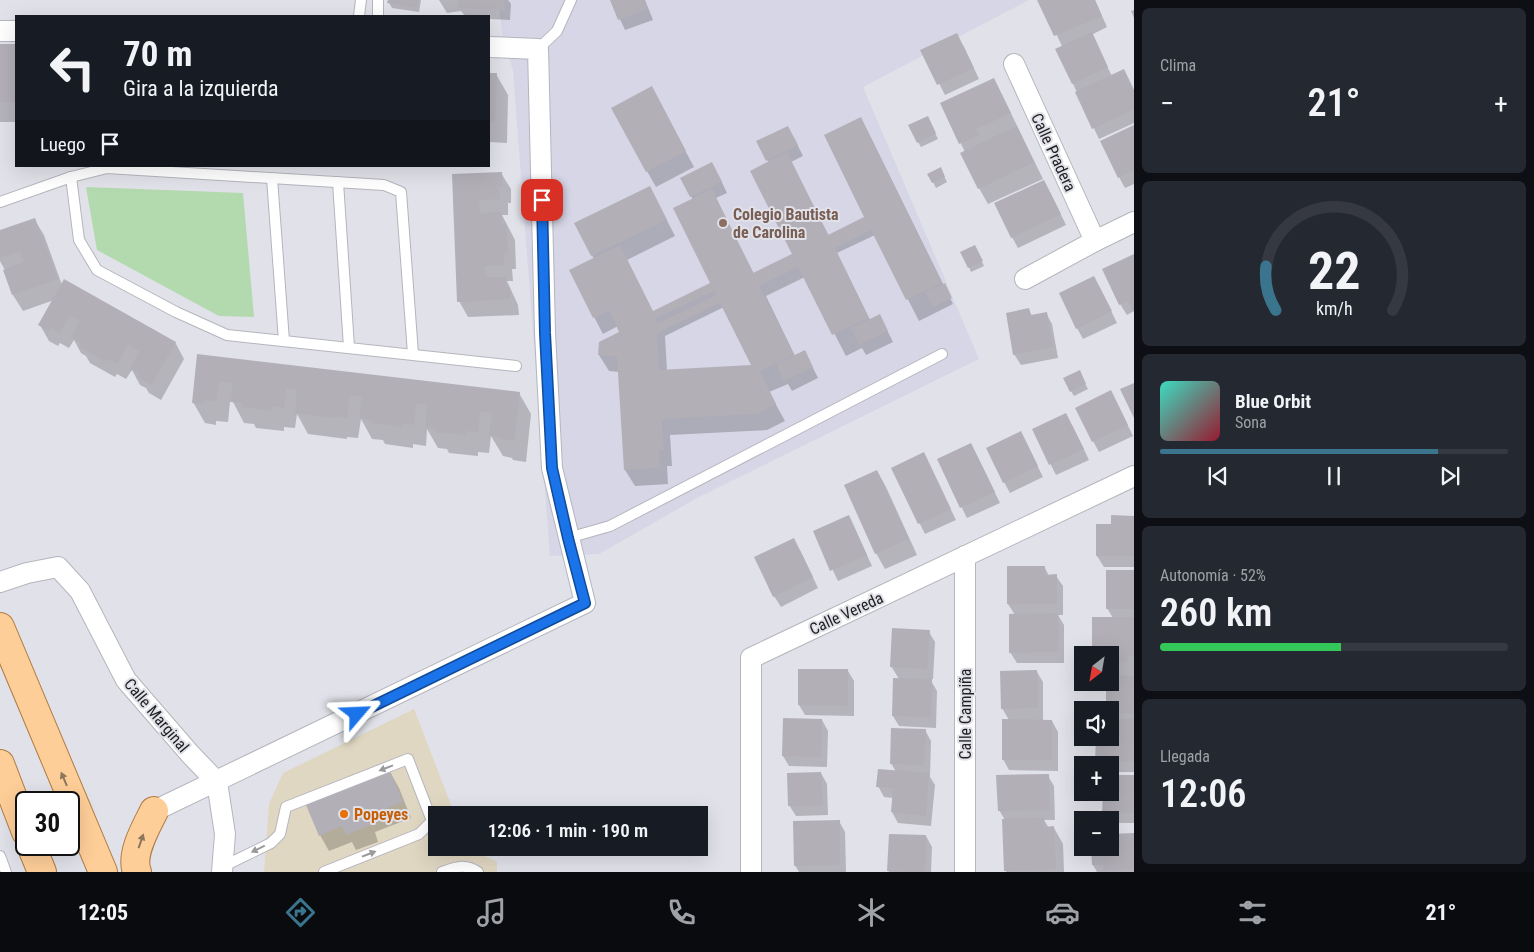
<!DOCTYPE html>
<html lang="es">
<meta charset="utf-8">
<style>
:root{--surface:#171b24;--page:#242831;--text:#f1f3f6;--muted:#9ea1a6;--line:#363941;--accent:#3a758d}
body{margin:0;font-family:"Roboto Condensed",sans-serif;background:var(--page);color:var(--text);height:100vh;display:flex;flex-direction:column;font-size:19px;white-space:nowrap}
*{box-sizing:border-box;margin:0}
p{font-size:16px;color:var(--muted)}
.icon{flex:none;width:28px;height:28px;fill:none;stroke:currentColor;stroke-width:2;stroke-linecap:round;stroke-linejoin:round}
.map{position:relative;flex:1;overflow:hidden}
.drawer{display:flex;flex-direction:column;gap:8px;padding:8px;background:#0d0f14;width:400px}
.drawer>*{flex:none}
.hud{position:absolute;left:15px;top:15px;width:475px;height:152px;border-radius:0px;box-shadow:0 5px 20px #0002;background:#171b24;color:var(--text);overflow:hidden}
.needle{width:32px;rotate:211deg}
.fabs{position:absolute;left:1074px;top:646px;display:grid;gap:10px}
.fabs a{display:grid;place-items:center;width:45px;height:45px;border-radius:0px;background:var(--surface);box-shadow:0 5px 20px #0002;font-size:25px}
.speed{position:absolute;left:15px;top:791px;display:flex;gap:10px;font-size:25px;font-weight:700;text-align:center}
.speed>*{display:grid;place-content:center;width:65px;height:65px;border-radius:50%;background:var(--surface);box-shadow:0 5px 20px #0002;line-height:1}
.speed .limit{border:2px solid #111;border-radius:8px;background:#fff;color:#111}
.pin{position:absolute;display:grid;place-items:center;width:42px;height:42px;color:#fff;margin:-21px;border-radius:10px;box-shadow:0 2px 8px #0006}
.me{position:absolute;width:55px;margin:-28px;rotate:64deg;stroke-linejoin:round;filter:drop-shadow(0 0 4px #0008)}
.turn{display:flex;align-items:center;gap:18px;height:105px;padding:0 25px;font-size:22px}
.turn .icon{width:65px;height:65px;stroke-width:2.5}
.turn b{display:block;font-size:35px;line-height:42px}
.then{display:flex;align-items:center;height:48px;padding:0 25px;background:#0003;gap:10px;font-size:19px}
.big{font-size:38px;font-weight:600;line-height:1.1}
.drawer .widget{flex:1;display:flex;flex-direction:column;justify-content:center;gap:8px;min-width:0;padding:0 18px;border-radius:8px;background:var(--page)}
.drawer .dial{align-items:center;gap:0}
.dial svg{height:130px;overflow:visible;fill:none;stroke:var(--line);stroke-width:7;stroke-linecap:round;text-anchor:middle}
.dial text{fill:var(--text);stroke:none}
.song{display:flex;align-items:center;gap:15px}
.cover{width:60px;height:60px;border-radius:8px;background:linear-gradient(135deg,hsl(170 70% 55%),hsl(350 70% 35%))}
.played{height:5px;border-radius:2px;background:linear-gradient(90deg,var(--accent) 80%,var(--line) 80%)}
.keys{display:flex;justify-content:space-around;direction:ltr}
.heat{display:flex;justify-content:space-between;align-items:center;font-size:28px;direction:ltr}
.charge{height:8px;border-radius:4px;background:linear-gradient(90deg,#34c759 52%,var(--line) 0)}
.trip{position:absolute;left:428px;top:806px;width:280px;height:50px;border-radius:0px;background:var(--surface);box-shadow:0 5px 20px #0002;font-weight:600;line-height:50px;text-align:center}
.tabs{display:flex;height:80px;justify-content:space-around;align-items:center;background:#090b0e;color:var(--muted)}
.tabs .icon{width:35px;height:35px}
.tabs .selected{color:var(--accent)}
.tabs b{font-size:22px;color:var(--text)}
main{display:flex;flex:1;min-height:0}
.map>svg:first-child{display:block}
</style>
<main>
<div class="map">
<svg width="1134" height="872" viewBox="0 0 1134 872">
<rect width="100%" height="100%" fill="#e1e1e9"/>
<!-- commercial -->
<path fill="#e0d7c2" d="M 414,709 L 455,815 L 436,815 L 436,848 L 469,848 L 497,862 L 497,872 L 264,872 L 269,804 L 283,773 Z"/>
<!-- built -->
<path fill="#d7d6e7" d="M 498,0 L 1029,0 L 863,87 L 979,359 L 699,497 L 599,554 L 550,556 L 513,71 L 503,38 Z"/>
<!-- green -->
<path fill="#b3d9ae" d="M 86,187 L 243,193 L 254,317 L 219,316 L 97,250 Z"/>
<!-- shadow -->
<g fill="#0003" fill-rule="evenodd">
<path d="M 389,0 L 421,0 L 419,12 L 392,8 L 389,3 Z"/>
<path d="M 439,0 L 508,0 L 511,4 L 510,20 L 489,19 L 489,16 L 465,16 L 461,11 L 447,13 Z"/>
<path d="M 611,0 L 645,0 L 653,20 L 625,30 Z"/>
<path d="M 1040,0 L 1095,0 L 1107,27 L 1091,35 L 1112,76 L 1134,90 L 1134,123 L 1099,139 L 1057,50 L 1062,46 Z"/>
<path d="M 1134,10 L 1134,18 L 1131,11 Z"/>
<rect x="0" y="45" width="16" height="77"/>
<path d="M 963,45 L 979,79 L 945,95 L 922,50 Z"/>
<path d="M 489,74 L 496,74 L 508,95 L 507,143 L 489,142 Z"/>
<path d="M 1002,95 L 1043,179 L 988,204 L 979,188 L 965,152 L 941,103 Z"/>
<path d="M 660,104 L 694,167 L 656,187 L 647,171 Z"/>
<path d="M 860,119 L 872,140 L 953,304 L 919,321 L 875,235 L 837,253 L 870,320 L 885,326 L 893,342 L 866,355 L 862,348 L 846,356 L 805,277 L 766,296 L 795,356 L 810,362 L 818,378 L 792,391 L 788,384 L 769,392 L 785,421 L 767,430 L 670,435 L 672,466 L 667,466 L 668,484 L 635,486 L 625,470 L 620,372 L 609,371 L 599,355 L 621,332 L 618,326 L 603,334 L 570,271 L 594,259 L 576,224 L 650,187 L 675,236 L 627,260 L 653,313 L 712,284 L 693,200 L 682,178 L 718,174 L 727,193 L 716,198 L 754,274 L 793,255 L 769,163 L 758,142 L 794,138 L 803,156 L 791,162 L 829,236 L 868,225 ZM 724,307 L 753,366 L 667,371 L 665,336 Z"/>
<path d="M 930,122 L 938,139 L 921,147 L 918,142 Z"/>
<path d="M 1134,126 L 1134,184 L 1125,188 L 1119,177 Z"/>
<path d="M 501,173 L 511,189 L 511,203 L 508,203 L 508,215 L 502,215 L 515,240 L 516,269 L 512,269 L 513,281 L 507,281 L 518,305 L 519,315 L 468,317 L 459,301 L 453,175 Z"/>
<path d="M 929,174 L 943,174 L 947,182 L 936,188 Z"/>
<path d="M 1050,192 L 1066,225 L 1018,248 L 1012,237 Z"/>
<path d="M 34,219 L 44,235 L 62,285 L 175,342 L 184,359 L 161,400 L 149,393 L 146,388 L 140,385 L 132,370 L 126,379 L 117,374 L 115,377 L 90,363 L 86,356 L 81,353 L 74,340 L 69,348 L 60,343 L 58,346 L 49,341 L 40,325 L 54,300 L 23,311 L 13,295 L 5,270 L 0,261 L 0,231 Z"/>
<path d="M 977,251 L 984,266 L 971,272 L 969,267 Z"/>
<path d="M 1134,256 L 1134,311 L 1127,315 L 1120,304 Z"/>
<path d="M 1100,288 L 1117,323 L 1083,339 L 1077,328 Z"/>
<path d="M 1029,310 L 1032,316 L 1046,313 L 1052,324 L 1058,358 L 1021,365 L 1014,354 Z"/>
<path d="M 198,355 L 519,393 L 531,414 L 526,462 L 513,460 L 512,458 L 503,456 L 491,436 L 489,453 L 478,452 L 478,456 L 449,453 L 447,449 L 438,448 L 427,429 L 426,446 L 413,444 L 413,448 L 385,444 L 383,440 L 372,439 L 361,419 L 358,438 L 347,437 L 347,439 L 308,434 L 297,414 L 295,428 L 284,427 L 284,431 L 256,428 L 254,424 L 244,423 L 233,402 L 230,402 L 228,422 L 216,421 L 216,425 L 205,423 L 193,402 Z"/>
<path d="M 1079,372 L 1088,389 L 1074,396 L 1071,391 Z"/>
<path d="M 1117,403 L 1133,436 L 1099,452 L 1093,441 Z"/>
<path d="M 1072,425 L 1089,460 L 1056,475 L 1033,429 Z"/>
<path d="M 1026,443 L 1043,477 L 1010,493 L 1004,482 Z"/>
<path d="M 971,444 L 1000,503 L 967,518 L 938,460 Z"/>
<path d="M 929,465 L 956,520 L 925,534 L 892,468 Z"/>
<path d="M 877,471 L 886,487 L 917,555 L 885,569 L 876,553 Z"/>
<path d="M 1134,517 L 1134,567 L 1104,567 L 1097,556 L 1113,526 Z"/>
<path d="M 854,527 L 872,566 L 838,581 L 814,531 Z"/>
<path d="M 800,550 L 818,588 L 781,607 L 774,596 Z"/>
<path d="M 1045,568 L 1049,576 L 1056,576 L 1063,586 L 1063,615 L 1058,615 L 1064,625 L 1064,663 L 1017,663 L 1010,652 L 1015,615 L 1008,604 Z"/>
<path d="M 1134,571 L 1134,772 L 1110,772 L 1110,765 L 1099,765 L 1096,761 L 1097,738 L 1110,738 L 1110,710 L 1107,710 L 1110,682 L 1110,655 L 1093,655 L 1113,618 L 1107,608 Z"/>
<path d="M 929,632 L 935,642 L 933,679 L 930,679 L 937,691 L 936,728 L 899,726 L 893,716 L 899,679 L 891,666 Z"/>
<path d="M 848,671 L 854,681 L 854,716 L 805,715 L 799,705 Z"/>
<path d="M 1037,672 L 1043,682 L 1043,721 L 1052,721 L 1058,732 L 1058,771 L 1009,770 L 1003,759 L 1009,720 L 1002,708 Z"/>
<path d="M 822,720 L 828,731 L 827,767 L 789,766 L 783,756 Z"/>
<path d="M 925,730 L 931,741 L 930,777 L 935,785 L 931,826 L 898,823 L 892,812 L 893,798 L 884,797 L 878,786 L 896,772 L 891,763 Z"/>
<path d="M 390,772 L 399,788 L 411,818 L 375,832 L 378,842 L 356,850 L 352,842 L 329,851 L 320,835 Z"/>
<path d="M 821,773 L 827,784 L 828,815 L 796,816 L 789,805 Z"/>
<path d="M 1048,776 L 1054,786 L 1055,820 L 1044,820 L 1049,828 L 1054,828 L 1063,844 L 1064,872 L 1006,872 L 1005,820 L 999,810 Z"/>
<path d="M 1110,776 L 1134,777 L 1134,823 L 1110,823 L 1110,820 L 1108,820 L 1103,812 L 1110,792 Z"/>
<path d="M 839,821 L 845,832 L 846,872 L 799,872 L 795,865 Z"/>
<path d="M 1110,832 L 1112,835 L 1134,834 L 1134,872 L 1097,872 L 1093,865 L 1093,848 L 1110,848 Z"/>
<path d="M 926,836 L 932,847 L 931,872 L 889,872 L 888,870 Z"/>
</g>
<!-- building -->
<g fill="#b2afb7" fill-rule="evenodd">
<path d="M 388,0 L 418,0 L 417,7 L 387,3 Z"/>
<path d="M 459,0 L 505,0 L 504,10 L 458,8 Z"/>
<path d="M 610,0 L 644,0 L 648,9 L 618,20 Z"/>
<path d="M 1037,0 L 1095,0 L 1102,16 L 1054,36 Z"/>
<path d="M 1092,32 L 1108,67 L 1072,84 L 1055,49 Z"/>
<path d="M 957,33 L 974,68 L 937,85 L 920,50 Z"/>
<rect x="0" y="44" width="16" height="58"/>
<path d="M 1124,69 L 1134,90 L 1134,109 L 1092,129 L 1075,92 Z"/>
<path d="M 489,73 L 497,73 L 495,122 L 489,122 Z"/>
<path d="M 994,78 L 1011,113 L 976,129 L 979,135 L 959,144 L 940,103 Z"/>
<path d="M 652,86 L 686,151 L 646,172 L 611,108 Z"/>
<path d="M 928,116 L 936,133 L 917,143 L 908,125 Z"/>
<path d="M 861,117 L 942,283 L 906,300 L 871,230 L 835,248 L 869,318 L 832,335 L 798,267 L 759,286 L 794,354 L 760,371 L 776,404 L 757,414 L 662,419 L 664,450 L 659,451 L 660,468 L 624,470 L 617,357 L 598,355 L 599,342 L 619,332 L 609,310 L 593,318 L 569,270 L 620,245 L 653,311 L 710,283 L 673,208 L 712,189 L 753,273 L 792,254 L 750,171 L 787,152 L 828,235 L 864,217 L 824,135 ZM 714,291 L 716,295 L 657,324 L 656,318 ZM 720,303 L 751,365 L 659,370 L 657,333 Z"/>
<path d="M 1134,125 L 1134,170 L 1118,178 L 1100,141 Z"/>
<path d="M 788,126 L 798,145 L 766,161 L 756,141 Z"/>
<path d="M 1017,126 L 1034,162 L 978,189 L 960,153 Z"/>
<path d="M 712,162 L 722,182 L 690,197 L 680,178 Z"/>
<path d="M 941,167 L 945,177 L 932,183 L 927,174 Z"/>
<path d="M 502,172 L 503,187 L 499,187 L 500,199 L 479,200 L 480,213 L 502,212 L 502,223 L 506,223 L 508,253 L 503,253 L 504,265 L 485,266 L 486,277 L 506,277 L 506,287 L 510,287 L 510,299 L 457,302 L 452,174 Z"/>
<path d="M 1044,180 L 1061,214 L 1011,238 L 994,203 Z"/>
<path d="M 650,186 L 667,220 L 591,256 L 574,223 Z"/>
<path d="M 35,218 L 58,279 L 12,295 L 3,270 L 24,262 L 20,251 L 0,258 L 0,230 Z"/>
<path d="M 975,245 L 983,261 L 968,268 L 960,252 Z"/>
<path d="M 1134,254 L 1134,312 L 1128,301 L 1119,305 L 1102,269 Z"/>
<path d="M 1094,276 L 1112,311 L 1076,329 L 1059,293 Z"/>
<path d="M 64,279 L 176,342 L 151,385 L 138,377 L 140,374 L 130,369 L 139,351 L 128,344 L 117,364 L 107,358 L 106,362 L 80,347 L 81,343 L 71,337 L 80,321 L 70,315 L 60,333 L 51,328 L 49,331 L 38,325 Z"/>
<path d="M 945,283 L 952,298 L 933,307 L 925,292 Z"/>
<path d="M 1029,308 L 1031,315 L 1047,312 L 1053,347 L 1013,355 L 1006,313 Z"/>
<path d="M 880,314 L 888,331 L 859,345 L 851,328 Z"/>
<path d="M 805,350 L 813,367 L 784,381 L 776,364 Z"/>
<path d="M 197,354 L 520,392 L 514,441 L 500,439 L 500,437 L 489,435 L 492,413 L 480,412 L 478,432 L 467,431 L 466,435 L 436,432 L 436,429 L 425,427 L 427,405 L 416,404 L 414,425 L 402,423 L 401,427 L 371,423 L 372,420 L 359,418 L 362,396 L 350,395 L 347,418 L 336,416 L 336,418 L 295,413 L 297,390 L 286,388 L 284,408 L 273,406 L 272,411 L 242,407 L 243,403 L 231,402 L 233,383 L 219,382 L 216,401 L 205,400 L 204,404 L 192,403 Z"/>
<path d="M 1080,370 L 1086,384 L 1070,392 L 1063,378 Z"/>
<path d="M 1134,383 L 1134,418 L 1120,389 Z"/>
<path d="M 1111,390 L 1128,425 L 1092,442 L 1075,408 Z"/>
<path d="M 1066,413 L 1084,449 L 1049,465 L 1032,429 Z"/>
<path d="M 1021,431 L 1038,466 L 1003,483 L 986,448 Z"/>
<path d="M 971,443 L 995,492 L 960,508 L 937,459 Z"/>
<path d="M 924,452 L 951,509 L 918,524 L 891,468 Z"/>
<path d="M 877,470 L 909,539 L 875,554 L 844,485 Z"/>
<path d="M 849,515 L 867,555 L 830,571 L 813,531 Z"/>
<path d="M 1111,515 L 1134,516 L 1134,556 L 1096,556 L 1096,524 L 1111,524 Z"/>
<path d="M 794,538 L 813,577 L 773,597 L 754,557 Z"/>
<path d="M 1007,566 L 1045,566 L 1045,575 L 1057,574 L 1057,604 L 1007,604 Z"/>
<rect x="1106" y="570" width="28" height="39"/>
<path d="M 1058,613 L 1059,652 L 1009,653 L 1009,614 Z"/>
<path d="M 1092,617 L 1134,617 L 1134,656 L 1128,656 L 1128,662 L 1110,662 L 1110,655 L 1092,655 Z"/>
<path d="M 892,628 L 930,630 L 927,669 L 890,667 Z"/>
<path d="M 798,669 L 848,669 L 848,706 L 798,705 Z"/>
<path d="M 1037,670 L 1038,708 L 1001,709 L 1000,671 Z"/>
<path d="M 1110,675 L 1134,676 L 1134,714 L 1110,713 L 1110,710 L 1106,710 L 1106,682 L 1110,682 Z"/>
<path d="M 893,678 L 932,679 L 931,717 L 892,716 Z"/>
<path d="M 783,718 L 822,719 L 821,757 L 782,756 Z"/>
<path d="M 1002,719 L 1052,720 L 1052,760 L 1002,760 Z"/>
<path d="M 1110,719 L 1134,719 L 1134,762 L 1095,761 L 1096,738 L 1110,738 Z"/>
<path d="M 891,728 L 926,729 L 924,765 L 890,764 Z"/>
<path d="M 878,769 L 929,773 L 926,816 L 891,812 L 893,788 L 876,787 Z"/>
<path d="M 390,771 L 403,802 L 366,816 L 370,825 L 346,835 L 342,826 L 319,836 L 306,805 Z"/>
<path d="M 821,772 L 823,805 L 788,806 L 787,773 Z"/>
<path d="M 1049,774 L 1050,810 L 998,811 L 996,775 Z"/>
<path d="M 1110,775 L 1134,775 L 1134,813 L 1102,813 L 1103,792 L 1110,792 Z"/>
<path d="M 1044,818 L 1045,827 L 1054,826 L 1056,869 L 1004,871 L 1002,819 Z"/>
<path d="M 840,820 L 840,865 L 794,866 L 793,821 Z"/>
<path d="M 1134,833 L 1134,869 L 1103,871 L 1103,865 L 1092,865 L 1091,848 L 1110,848 L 1110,834 Z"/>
<path d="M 889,834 L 926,835 L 925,872 L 887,871 Z"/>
</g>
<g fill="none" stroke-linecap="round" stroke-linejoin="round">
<!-- service casing -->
<g stroke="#b5b5bd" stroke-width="12">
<g id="service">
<path d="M 378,0 L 378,16"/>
<path d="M 359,16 L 361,0"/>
<path d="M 538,49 L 557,31 L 571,0"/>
<path d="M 71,177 L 79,240 L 97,270 L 176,312 L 227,335 L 516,366"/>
<path d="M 272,178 L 284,341"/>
<path d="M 338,182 L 349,347"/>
<path d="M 0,202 L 71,177 L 107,168 L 384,185 L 401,192 L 413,354"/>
<path d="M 568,538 L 610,526 L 942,354"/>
<path d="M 0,856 L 6,872"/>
<path d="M 222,867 L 271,843 L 280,834 L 286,807 L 408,759 L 432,821 L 419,834 L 324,872"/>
<path d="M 442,872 C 456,867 465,863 478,872"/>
</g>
</g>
<!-- minor casing -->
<g stroke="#b5b5bd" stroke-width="22">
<g id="minor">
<path d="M 0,31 L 16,31"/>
<path d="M 1014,64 L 1095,241"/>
<path d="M 1025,279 L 1095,241 L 1134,222"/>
<path d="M 0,582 L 27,573 L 58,567 L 80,591 L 126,680 L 191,755 L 217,782 L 225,834 L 222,872"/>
<path d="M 154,811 L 585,603 L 552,468 L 545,333 L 538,49 L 489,47"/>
<path d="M 751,872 L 751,658 L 1134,476"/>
<path d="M 965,872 L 965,556"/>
</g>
</g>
<!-- primary casing -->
<g stroke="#af7b42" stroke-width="30">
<g id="primary">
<path d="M 0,627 L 103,872"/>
<path d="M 0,764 L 26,832"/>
<path d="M 31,845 L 42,872"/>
<path d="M 137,872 C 130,854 146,827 154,811"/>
</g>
</g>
<!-- service -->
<use href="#service" stroke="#fff" stroke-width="10"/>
<!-- minor -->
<use href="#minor" stroke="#fff" stroke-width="20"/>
<!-- primary -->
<use href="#primary" stroke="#fece98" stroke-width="28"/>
</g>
<!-- one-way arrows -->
<defs><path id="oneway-solid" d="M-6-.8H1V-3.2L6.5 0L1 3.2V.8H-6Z" transform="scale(1.25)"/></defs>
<g fill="#9a9a9c">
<use href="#oneway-solid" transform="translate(386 768) rotate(159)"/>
<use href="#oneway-solid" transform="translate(258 849) rotate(154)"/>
<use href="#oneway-solid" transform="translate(369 854) rotate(-21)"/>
</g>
<g fill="#8e765d">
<use href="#oneway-solid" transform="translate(64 779) rotate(-113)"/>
<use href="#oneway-solid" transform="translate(141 841) rotate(-71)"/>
</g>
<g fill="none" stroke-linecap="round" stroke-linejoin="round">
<!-- route casing -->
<g stroke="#114b97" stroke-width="12">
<path id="route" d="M 357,714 L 585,603 L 568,538 L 552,468 L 545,333 L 542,200"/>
</g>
<!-- route -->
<use href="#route" stroke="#1a73e8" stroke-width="9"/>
</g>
<!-- markers -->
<circle fill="#8d6e63" stroke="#e1e1e9" stroke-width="2" cx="723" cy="223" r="5"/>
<circle fill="#e8710a" stroke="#e1e1e9" stroke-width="2" cx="344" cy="814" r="5"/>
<g text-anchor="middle" stroke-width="4" stroke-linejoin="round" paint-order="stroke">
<!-- street labels -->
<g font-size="16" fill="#1f1f22" stroke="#e1e1e9">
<text transform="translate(1054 152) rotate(65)" y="6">Calle Pradera</text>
<text transform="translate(846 613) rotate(-25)" y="6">Calle Vereda</text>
<text transform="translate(965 714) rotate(-90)" y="6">Calle Campiña</text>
<text transform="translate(157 715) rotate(50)" y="6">Calle Marginal</text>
</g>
<!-- education labels -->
<g font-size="16" font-weight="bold" fill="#785e54" stroke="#e1e1e9" text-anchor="start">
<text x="733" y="220">Colegio Bautista<tspan x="733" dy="18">de Carolina</tspan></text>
</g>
<!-- food labels -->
<g font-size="16" font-weight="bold" fill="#c56008" stroke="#e1e1e9" text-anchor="start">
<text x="354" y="820">Popeyes</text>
</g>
</g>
</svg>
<div class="fabs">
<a><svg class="needle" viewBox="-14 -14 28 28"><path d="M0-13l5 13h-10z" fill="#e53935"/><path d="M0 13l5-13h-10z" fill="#9ea1a6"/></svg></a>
<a><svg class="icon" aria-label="sound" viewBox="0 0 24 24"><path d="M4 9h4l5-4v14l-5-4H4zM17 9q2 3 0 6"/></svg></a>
<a>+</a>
<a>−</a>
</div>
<div class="speed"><div class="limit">30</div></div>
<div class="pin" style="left:542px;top:200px;background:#d93025"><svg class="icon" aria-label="arrive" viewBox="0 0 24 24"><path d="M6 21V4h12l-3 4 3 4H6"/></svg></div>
<svg class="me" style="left:357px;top:714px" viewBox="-20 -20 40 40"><path d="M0-17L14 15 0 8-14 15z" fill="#1a73e8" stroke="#fff" stroke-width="4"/></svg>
<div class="trip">12:06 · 1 min · 190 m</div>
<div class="hud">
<div class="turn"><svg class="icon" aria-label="left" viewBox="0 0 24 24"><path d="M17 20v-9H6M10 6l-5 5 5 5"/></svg><div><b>70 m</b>Gira a la izquierda</div></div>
<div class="then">Luego<svg class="icon" aria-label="arrive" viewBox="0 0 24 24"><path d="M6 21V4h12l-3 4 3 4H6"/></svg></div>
</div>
</div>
<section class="drawer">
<div class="widget"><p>Clima</p>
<div class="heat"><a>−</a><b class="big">21°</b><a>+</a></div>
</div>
<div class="widget dial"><svg viewBox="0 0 100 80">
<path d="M14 69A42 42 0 1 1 86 69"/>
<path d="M14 69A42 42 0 0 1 8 42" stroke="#3a758d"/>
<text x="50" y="56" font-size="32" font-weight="700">22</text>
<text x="50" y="72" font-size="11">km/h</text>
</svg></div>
<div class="widget">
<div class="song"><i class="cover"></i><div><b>Blue Orbit</b><p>Sona</p></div></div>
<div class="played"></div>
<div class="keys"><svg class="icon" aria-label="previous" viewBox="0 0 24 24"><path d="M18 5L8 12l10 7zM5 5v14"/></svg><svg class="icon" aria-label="pause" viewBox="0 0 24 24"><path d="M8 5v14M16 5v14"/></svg><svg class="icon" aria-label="next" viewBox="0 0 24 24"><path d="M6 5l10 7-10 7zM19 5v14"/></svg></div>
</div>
<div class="widget"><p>Autonomía · 52%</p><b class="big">260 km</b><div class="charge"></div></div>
<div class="widget"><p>Llegada</p><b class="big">12:06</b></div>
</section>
</main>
<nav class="tabs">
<b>12:05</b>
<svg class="icon selected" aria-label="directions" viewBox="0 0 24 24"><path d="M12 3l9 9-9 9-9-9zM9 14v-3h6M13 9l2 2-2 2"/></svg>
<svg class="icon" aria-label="music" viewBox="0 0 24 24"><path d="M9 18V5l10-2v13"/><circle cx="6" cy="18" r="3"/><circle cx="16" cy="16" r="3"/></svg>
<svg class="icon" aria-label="phone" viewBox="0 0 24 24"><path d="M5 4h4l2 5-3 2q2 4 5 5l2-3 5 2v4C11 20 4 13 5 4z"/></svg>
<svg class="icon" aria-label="climate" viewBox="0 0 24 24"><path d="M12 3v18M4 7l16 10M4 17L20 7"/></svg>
<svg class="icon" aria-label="car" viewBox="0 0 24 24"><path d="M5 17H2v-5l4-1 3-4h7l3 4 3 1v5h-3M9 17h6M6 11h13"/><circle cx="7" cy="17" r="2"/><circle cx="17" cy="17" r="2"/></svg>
<svg class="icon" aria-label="filters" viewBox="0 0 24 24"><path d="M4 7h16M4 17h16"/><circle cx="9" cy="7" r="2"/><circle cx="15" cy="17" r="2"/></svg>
<b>21°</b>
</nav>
